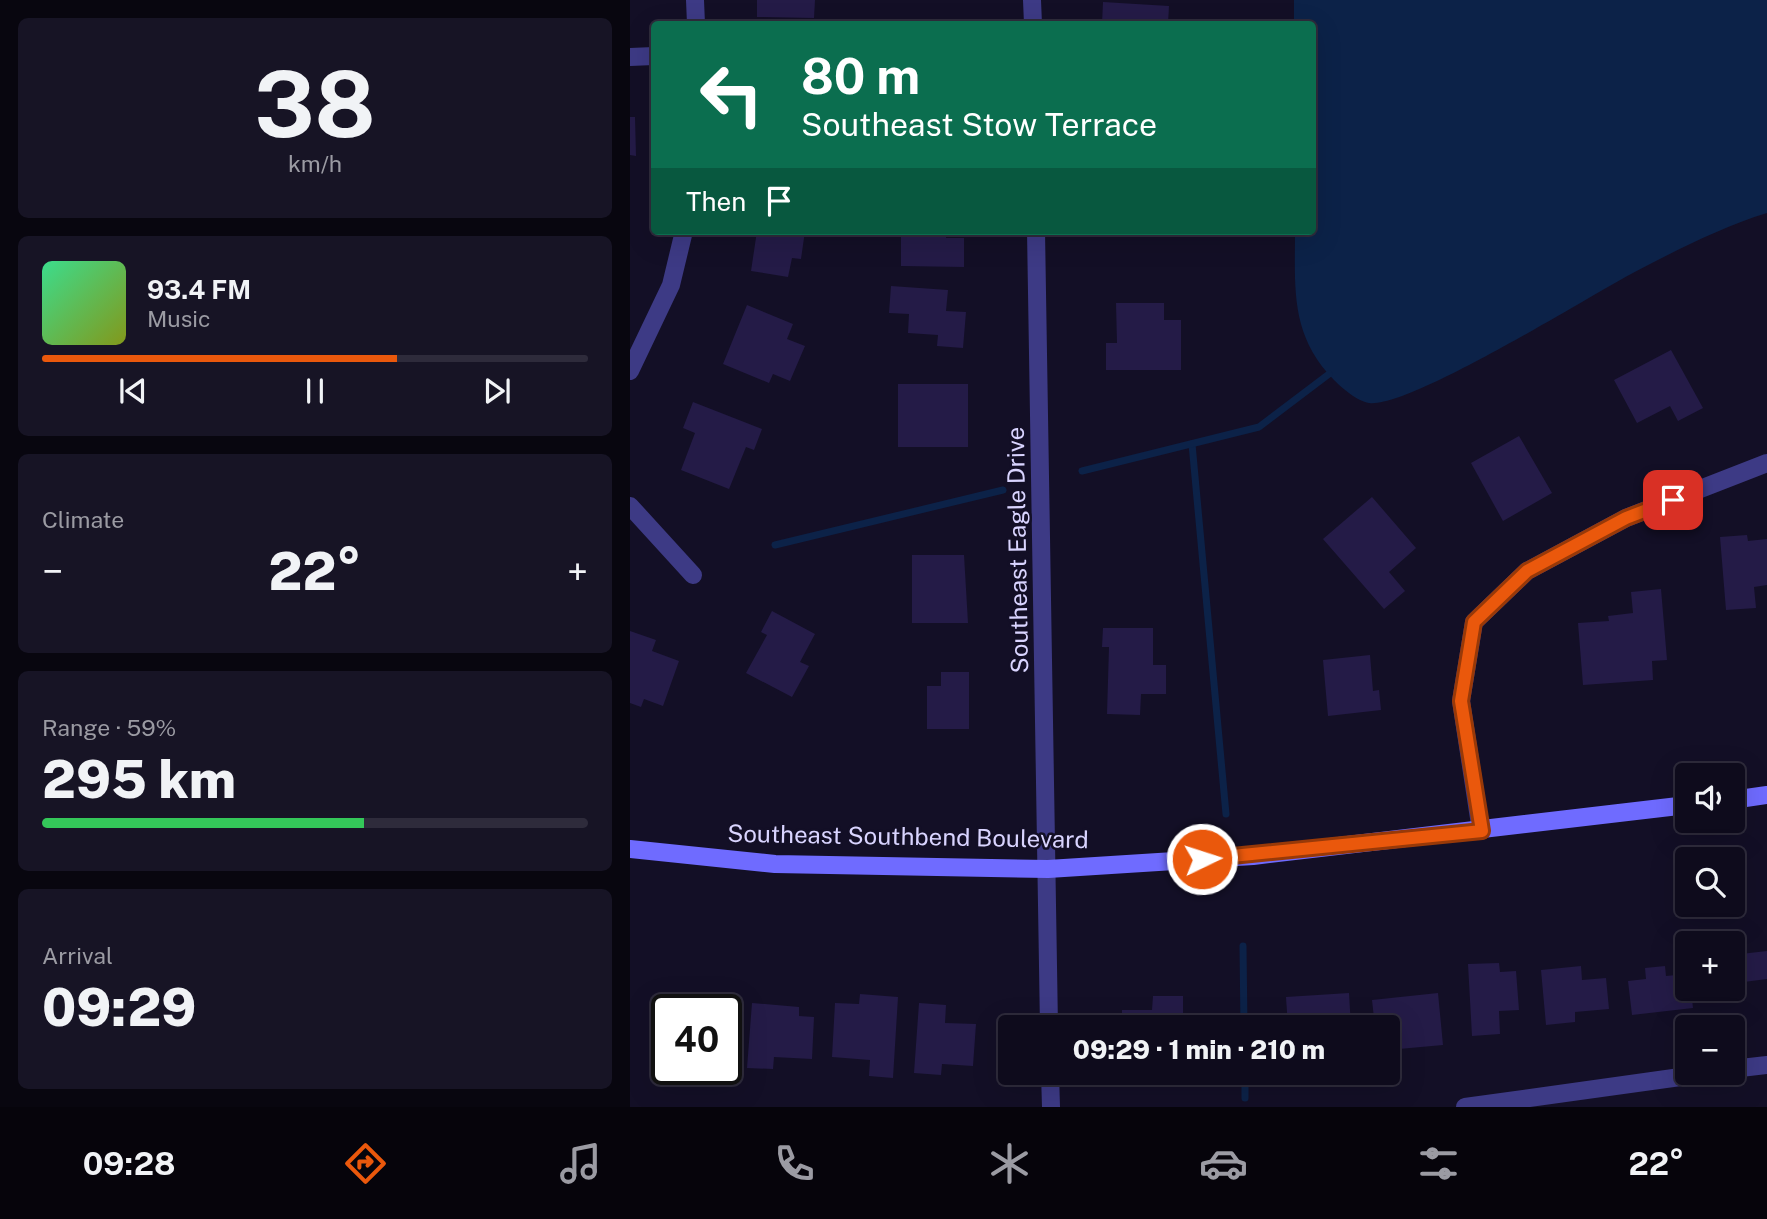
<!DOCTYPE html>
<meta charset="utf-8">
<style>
:root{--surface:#0e0b1c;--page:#171425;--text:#f1f3f6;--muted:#9b9ba3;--line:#2e2b3b;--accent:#ea580c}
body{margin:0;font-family:"Public Sans",sans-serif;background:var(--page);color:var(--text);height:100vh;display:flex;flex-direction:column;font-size:26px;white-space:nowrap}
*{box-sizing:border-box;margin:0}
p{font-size:23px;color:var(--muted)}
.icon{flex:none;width:38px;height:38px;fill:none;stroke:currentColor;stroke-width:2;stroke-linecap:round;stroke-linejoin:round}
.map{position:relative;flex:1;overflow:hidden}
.details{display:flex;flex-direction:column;gap:18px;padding:18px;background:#08060f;width:630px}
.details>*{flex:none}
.banner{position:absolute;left:21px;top:21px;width:665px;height:214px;border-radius:7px;box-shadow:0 7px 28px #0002,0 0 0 2px var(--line);background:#0b6e4f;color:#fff;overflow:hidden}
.buttons{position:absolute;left:1045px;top:763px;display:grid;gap:14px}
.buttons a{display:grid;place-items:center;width:70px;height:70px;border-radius:7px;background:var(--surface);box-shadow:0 7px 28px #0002,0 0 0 2px var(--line);font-size:35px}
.speed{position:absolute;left:21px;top:994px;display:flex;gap:14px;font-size:35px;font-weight:700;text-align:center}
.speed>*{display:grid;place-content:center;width:91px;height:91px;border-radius:50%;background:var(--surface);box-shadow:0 7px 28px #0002,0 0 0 2px var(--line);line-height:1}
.speed .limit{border:4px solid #111;border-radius:10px;background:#fff;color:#111}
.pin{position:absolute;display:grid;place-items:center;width:60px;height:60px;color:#fff;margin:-30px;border-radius:14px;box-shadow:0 4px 10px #0006}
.me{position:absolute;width:77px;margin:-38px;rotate:86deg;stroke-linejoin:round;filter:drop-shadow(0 0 5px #0008)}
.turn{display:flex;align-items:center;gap:24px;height:147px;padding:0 35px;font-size:32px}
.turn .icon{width:91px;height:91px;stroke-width:2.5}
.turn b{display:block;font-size:49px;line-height:60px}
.then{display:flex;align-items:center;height:66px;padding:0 35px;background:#0003;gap:14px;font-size:26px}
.big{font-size:52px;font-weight:800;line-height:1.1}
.details .widget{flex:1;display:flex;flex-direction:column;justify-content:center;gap:10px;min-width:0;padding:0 24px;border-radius:10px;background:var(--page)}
.details .dial{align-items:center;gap:0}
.dial b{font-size:91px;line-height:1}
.song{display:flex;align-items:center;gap:21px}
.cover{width:84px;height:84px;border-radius:10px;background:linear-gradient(135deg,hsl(150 70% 55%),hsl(70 70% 35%))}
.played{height:7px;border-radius:4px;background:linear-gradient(90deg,var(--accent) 65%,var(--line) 65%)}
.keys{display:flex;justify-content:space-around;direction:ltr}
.heat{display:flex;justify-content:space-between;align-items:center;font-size:38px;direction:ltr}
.charge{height:10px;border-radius:5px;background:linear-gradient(90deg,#34c759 59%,var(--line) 0)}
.trip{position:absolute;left:368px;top:1015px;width:402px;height:70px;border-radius:7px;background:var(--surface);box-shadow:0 7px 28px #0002,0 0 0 2px var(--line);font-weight:800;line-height:70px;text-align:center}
.tabs{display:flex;height:112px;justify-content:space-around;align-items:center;background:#06040b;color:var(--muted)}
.tabs .icon{width:49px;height:49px}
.tabs .current{color:var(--accent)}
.tabs b{font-size:32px;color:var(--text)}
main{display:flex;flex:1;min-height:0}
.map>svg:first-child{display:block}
</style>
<main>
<section class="details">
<div class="widget dial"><b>38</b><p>km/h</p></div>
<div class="widget">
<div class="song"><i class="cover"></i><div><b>93.4 FM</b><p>Music</p></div></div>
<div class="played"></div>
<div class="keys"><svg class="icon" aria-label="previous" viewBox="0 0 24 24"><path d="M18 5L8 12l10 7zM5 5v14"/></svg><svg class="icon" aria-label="pause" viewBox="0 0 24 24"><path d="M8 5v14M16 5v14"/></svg><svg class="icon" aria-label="next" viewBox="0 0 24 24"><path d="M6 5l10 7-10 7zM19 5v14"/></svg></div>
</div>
<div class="widget"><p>Climate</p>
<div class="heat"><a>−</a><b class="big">22°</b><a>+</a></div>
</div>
<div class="widget"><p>Range · 59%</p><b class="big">295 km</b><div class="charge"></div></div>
<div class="widget"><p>Arrival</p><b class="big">09:29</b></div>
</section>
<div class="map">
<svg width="1137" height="1107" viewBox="0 0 1137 1107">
<rect width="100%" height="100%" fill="#130f26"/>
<!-- water -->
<path fill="#0c2248" d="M 664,0 L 1137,0 L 1137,213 C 1091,227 1043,252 1001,274 C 956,298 778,409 739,403 C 727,401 712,388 704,380 C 660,335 665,289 665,231 L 682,231 L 682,24 L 664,24 Z"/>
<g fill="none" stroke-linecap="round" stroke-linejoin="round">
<!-- stream -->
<g stroke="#0c2248" stroke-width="7">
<path d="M 562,444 L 596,814"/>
<path d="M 452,471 L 629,427 L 699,374"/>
<path d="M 145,545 L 373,490"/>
<path d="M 613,946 L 614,1027"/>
<path d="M 615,1073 L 615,1098"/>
</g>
</g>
<!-- building -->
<g fill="#241b47">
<path d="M 127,0 L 185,0 L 184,18 L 127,17 Z"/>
<path d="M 473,2 L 539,6 L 538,24 L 472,24 Z"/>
<path d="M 0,117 L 5,117 L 6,156 L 0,155 Z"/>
<path d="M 127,231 L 175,231 L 171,259 L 162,258 L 158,277 L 121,271 Z"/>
<path d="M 271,231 L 316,231 L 316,238 L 334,238 L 334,267 L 271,266 Z"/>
<path d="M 261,286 L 318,290 L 316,311 L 336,312 L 333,348 L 307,346 L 308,335 L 278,333 L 279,314 L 259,313 Z"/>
<path d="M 486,303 L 534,303 L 534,320 L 551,320 L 551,370 L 476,370 L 476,343 L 487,343 Z"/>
<path d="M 117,305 L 163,324 L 157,339 L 175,346 L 160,381 L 143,374 L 139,383 L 93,364 Z"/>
<path d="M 1041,350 L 1073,408 L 1048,421 L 1040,406 L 1007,423 L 984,380 Z"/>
<rect x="268" y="384" width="70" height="63"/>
<path d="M 63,402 L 132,429 L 124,450 L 116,447 L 99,489 L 51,470 L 65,433 L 53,428 Z"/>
<path d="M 889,436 L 922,493 L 873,521 L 841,463 Z"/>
<path d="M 742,497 L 786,548 L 759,572 L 775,591 L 754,609 L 693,539 Z"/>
<path d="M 1117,535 L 1118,541 L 1137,539 L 1137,585 L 1124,587 L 1126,608 L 1096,610 L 1090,537 Z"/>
<path d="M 282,555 L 334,555 L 338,623 L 282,623 Z"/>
<path d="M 1031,589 L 1037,660 L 1022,661 L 1023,680 L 953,685 L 948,623 L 979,621 L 978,616 L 1003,613 L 1001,592 Z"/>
<path d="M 142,611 L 185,634 L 170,662 L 179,666 L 162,697 L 116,673 L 137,635 L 131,632 Z"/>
<path d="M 473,628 L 523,628 L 523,665 L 536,665 L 536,694 L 511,694 L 510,715 L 477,714 L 479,647 L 472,647 Z"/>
<path d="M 0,631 L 26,640 L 22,651 L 49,661 L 33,706 L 14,699 L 11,707 L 0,703 Z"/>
<path d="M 740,655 L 743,691 L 749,690 L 751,710 L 698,716 L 693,660 Z"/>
<path d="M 311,672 L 339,672 L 339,729 L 297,729 L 297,686 L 311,686 Z"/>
<path d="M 1137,951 L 1137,979 L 1106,983 L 1107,998 L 1087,1000 L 1086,989 L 1102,989 L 1102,955 Z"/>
<path d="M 869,963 L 870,972 L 886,971 L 889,1010 L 869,1011 L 870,1034 L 842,1036 L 838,964 Z"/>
<path d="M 951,966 L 952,980 L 976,978 L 979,1009 L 945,1012 L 945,1022 L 916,1025 L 911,970 Z"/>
<path d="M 1035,966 L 1036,976 L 1057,974 L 1057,989 L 1061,989 L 1063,1008 L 1002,1015 L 998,981 L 1016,979 L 1015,968 Z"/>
<path d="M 719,993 L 721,1027 L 658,1027 L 656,997 Z"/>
<path d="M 808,993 L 813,1045 L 758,1050 L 758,1027 L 745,1027 L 742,1000 Z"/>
<path d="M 230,994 L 268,997 L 263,1078 L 239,1076 L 240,1060 L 202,1057 L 205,1003 L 229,1004 Z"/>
<path d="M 57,995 L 103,999 L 98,1058 L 96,1010 L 39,1010 L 39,1006 L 56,1007 Z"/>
<path d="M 523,996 L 553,996 L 553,1027 L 492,1027 L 492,1010 L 522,1010 Z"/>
<path d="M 122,1003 L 169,1007 L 169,1016 L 184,1017 L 182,1059 L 144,1057 L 143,1069 L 117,1068 Z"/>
<path d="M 289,1003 L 316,1005 L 315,1023 L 346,1024 L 343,1066 L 312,1064 L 311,1075 L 284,1073 Z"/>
</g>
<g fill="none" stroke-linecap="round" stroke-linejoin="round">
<!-- street -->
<g stroke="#3d3a85" stroke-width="18">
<path d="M 65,0 L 66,24"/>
<path d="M 402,0 L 403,24"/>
<path d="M 0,57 L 24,56"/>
<path d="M 406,231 L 419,1027"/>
<path d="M 0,371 L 41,285 L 54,231"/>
<path d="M 0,506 L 63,575"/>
<path d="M 851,831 L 831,701 L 844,622 L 897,571 L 996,518 L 1137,463"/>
<path d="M 1102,1069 L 1137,1065"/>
<path d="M 420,1073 L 421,1107"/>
<path d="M 835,1107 L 1079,1073"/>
</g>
<!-- secondary -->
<g stroke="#6f6bff" stroke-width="18">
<path d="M 1102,800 L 1137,795"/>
<path d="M 0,849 L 145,864 L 418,869 L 623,856 L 1057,805"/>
</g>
</g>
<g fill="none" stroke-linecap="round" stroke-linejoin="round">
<!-- route casing -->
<g stroke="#983908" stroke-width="18">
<path id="route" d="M 572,859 L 852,831 L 831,701 L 844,622 L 897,571 L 996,518 L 1043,500"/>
</g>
<!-- route -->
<use href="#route" stroke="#ea580c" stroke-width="12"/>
</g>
<g text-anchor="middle" stroke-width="5" stroke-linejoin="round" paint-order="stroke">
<!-- street labels -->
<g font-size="24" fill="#d9d4ff" stroke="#130f26">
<text transform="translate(388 550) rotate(-91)" y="8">Southeast Eagle Drive</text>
<text transform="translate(278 837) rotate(1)" y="8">Southeast Southbend Boulevard</text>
</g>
</g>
</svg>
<div class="buttons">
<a><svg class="icon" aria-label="sound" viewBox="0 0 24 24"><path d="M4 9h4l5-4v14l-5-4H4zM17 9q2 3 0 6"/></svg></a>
<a><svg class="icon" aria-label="search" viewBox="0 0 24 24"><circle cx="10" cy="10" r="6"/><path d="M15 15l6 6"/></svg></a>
<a>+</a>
<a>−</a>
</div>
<div class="speed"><div class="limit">40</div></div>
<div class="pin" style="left:1043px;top:500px;background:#d93025"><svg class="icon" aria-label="arrive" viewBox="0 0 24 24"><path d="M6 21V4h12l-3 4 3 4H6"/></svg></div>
<svg class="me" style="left:572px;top:859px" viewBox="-20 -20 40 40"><circle r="17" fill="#ea580c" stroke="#fff" stroke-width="3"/><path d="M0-11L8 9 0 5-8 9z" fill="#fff"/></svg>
<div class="trip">09:29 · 1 min · 210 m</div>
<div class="banner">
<div class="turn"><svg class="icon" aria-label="left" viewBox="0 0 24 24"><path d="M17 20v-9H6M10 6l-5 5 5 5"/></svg><div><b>80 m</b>Southeast Stow Terrace</div></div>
<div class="then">Then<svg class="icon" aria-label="arrive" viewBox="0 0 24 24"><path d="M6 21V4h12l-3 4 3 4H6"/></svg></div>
</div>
</div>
</main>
<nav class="tabs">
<b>09:28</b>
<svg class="icon current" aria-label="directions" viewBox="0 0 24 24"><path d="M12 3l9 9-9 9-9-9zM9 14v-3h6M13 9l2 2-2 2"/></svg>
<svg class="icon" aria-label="music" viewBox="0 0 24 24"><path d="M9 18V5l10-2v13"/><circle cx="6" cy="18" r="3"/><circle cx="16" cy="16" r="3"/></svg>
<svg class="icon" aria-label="phone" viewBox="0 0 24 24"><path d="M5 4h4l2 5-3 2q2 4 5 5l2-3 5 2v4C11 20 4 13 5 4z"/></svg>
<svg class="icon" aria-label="climate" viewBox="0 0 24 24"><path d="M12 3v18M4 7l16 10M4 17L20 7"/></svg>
<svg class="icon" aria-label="car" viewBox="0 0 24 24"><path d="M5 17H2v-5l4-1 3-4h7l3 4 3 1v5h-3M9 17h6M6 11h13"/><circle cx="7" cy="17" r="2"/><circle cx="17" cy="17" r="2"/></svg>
<svg class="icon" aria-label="filters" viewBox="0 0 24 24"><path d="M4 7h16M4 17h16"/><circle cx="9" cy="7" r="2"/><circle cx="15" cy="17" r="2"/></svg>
<b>22°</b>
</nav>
